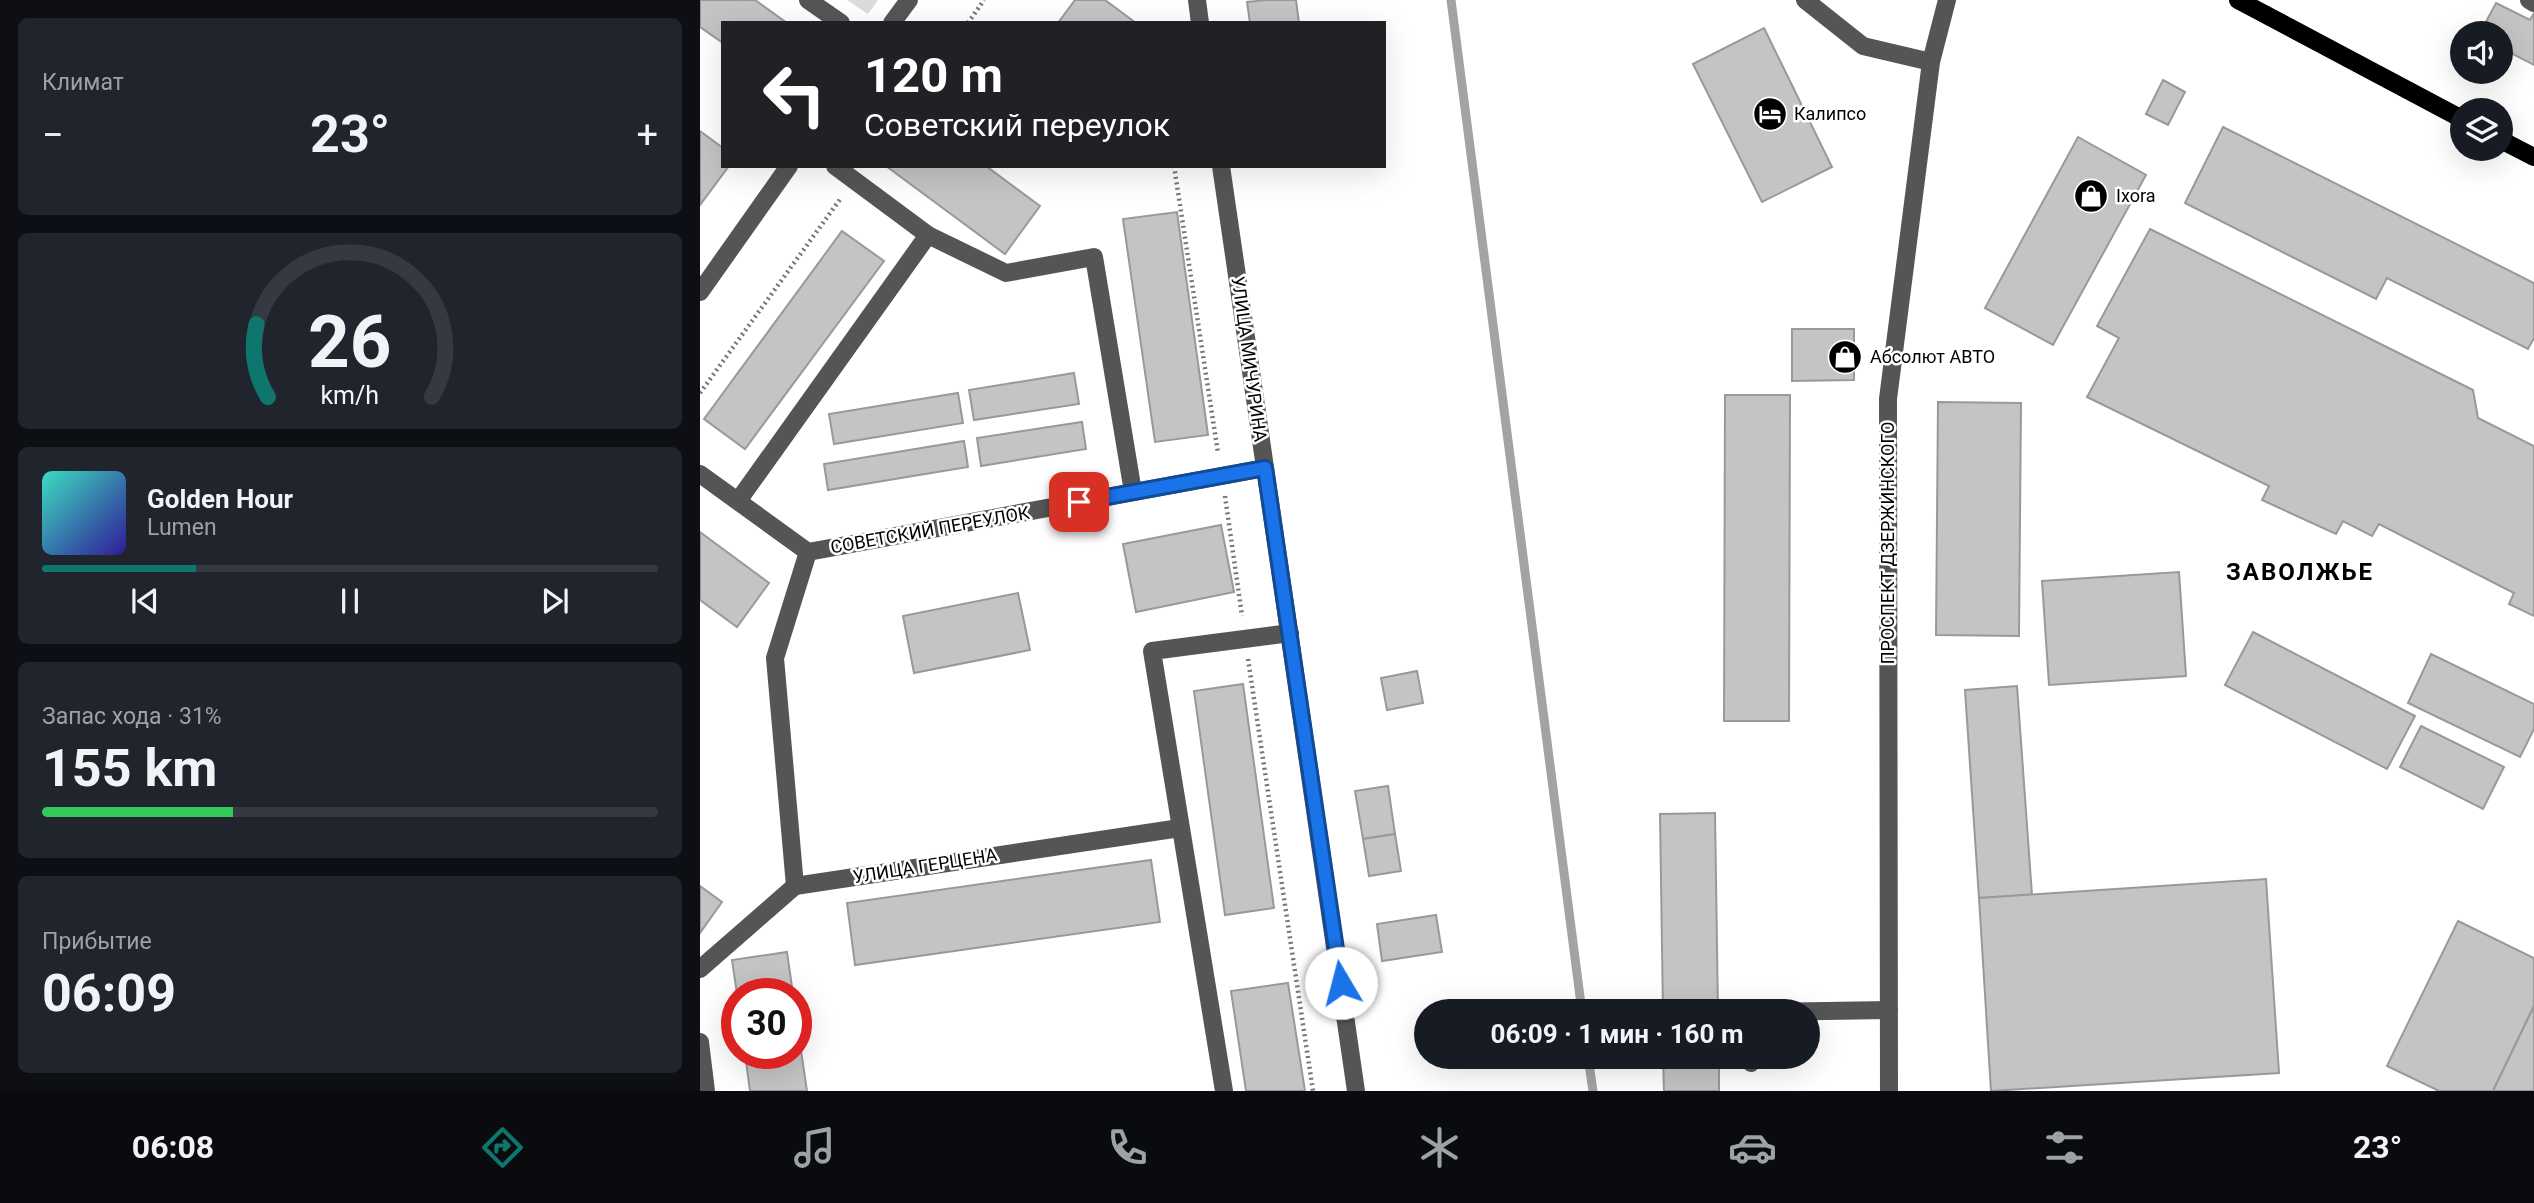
<!DOCTYPE html>
<html lang="ru">
<meta charset="utf-8">
<style>
:root{--surface:#171b24;--page:#20242c;--text:#f1f3f6;--muted:#9ea1a6;--line:#363941;--accent:#0f766e}
body{margin:0;font-family:Roboto,sans-serif;background:var(--page);color:var(--text);height:100vh;display:flex;flex-direction:column;font-size:26px;white-space:nowrap}
*{box-sizing:border-box;margin:0}
p{font-size:23px;color:var(--muted)}
.icon{flex:none;width:38px;height:38px;fill:none;stroke:currentColor;stroke-width:2;stroke-linecap:round;stroke-linejoin:round}
.map{position:relative;flex:1;overflow:hidden}
.panel{display:flex;flex-direction:column;gap:18px;padding:18px;background:#0d0f14;width:700px}
.panel>*{flex:none}
.hud{position:absolute;left:21px;top:21px;width:665px;height:147px;border-radius:0px;box-shadow:0 7px 28px #0002;background:#202124;color:#fff;overflow:hidden}
.tools{position:absolute;left:1750px;top:21px;display:grid;gap:14px}
.tools a{display:grid;place-items:center;width:63px;height:63px;border-radius:50%;background:var(--surface);box-shadow:0 7px 28px #0002;font-size:35px}
.speed{position:absolute;left:21px;top:978px;display:flex;gap:14px;font-size:35px;font-weight:700;text-align:center}
.speed>*{display:grid;place-content:center;width:91px;height:91px;border-radius:50%;background:var(--surface);box-shadow:0 7px 28px #0002;line-height:1}
.speed .limit{border:10px solid #d22;background:#fff;color:#111}
.pin{position:absolute;display:grid;place-items:center;width:60px;height:60px;color:#fff;margin:-30px;border-radius:14px;box-shadow:0 4px 10px #0006}
.me{position:absolute;width:77px;margin:-38px;rotate:352deg;stroke-linejoin:round;filter:drop-shadow(0 0 5px #0008)}
.turn{display:flex;align-items:center;gap:24px;height:147px;padding:0 28px;font-size:32px}
.turn .icon{width:91px;height:91px;stroke-width:2.5}
.turn b{display:block;font-size:49px;line-height:60px}
.big{font-size:52px;font-weight:700;line-height:1.1}
.panel .card{flex:1;display:flex;flex-direction:column;justify-content:center;gap:10px;min-width:0;padding:0 24px;border-radius:10px;background:var(--page)}
.panel .dial{align-items:center;gap:0}
.dial svg{height:182px;overflow:visible;fill:none;stroke:var(--line);stroke-width:7;stroke-linecap:round;text-anchor:middle}
.dial text{fill:var(--text);stroke:none}
.song{display:flex;align-items:center;gap:21px}
.cover{width:84px;height:84px;border-radius:10px;background:linear-gradient(135deg,hsl(170 70% 55%),hsl(250 70% 35%))}
.played{height:7px;border-radius:4px;background:linear-gradient(90deg,var(--accent) 25%,var(--line) 25%)}
.keys{display:flex;justify-content:space-around;direction:ltr}
.heat{display:flex;justify-content:space-between;align-items:center;font-size:38px;direction:ltr}
.charge{height:10px;border-radius:5px;background:linear-gradient(90deg,#34c759 31%,var(--line) 0)}
.trip{position:absolute;left:714px;top:999px;width:406px;height:70px;border-radius:35px;background:var(--surface);box-shadow:0 7px 28px #0002;font-weight:700;line-height:70px;text-align:center}
.tab-bar{display:flex;height:112px;justify-content:space-around;align-items:center;background:#090b0e;color:var(--muted)}
.tab-bar .icon{width:49px;height:49px}
.tab-bar .on{color:var(--accent)}
.tab-bar b{font-size:32px;color:var(--text)}
main{display:flex;flex:1;min-height:0}
.map>svg:first-child{display:block}
</style>
<main>
<section class="panel">
<div class="card"><p>Климат</p>
<div class="heat"><a>−</a><b class="big">23°</b><a>+</a></div>
</div>
<div class="card dial"><svg viewBox="0 0 100 80">
<path d="M14 69A42 42 0 1 1 86 69"/>
<path d="M14 69A42 42 0 0 1 9 37" stroke="#0f766e"/>
<text x="50" y="56" font-size="32" font-weight="700">26</text>
<text x="50" y="72" font-size="11">km/h</text>
</svg></div>
<div class="card">
<div class="song"><i class="cover"></i><div><b>Golden Hour</b><p>Lumen</p></div></div>
<div class="played"></div>
<div class="keys"><svg class="icon" aria-label="previous" viewBox="0 0 24 24"><path d="M18 5L8 12l10 7zM5 5v14"/></svg><svg class="icon" aria-label="pause" viewBox="0 0 24 24"><path d="M8 5v14M16 5v14"/></svg><svg class="icon" aria-label="next" viewBox="0 0 24 24"><path d="M6 5l10 7-10 7zM19 5v14"/></svg></div>
</div>
<div class="card"><p>Запас хода · 31%</p><b class="big">155 km</b><div class="charge"></div></div>
<div class="card"><p>Прибытие</p><b class="big">06:09</b></div>
</section>
<div class="map">
<svg width="1834" height="1091" viewBox="0 0 1834 1091">
<rect width="100%" height="100%" fill="#fff"/>
<!-- green -->
<path fill="#dcdcdc" d="M 147,0 L 178,0 L 168,14 Z"/>
<g fill="none" stroke-linecap="round" stroke-linejoin="round">
<!-- stream -->
<g stroke="#a3a3a3" stroke-width="9">
<path d="M 751,0 L 882,1012"/>
<path d="M 888,1057 L 893,1091"/>
</g>
</g>
<!-- building -->
<g fill="#c4c4c4" stroke="#999" stroke-width="2">
<path d="M 0,0 L 55,0 L 87,23 L 23,23 L 23,43 L 0,27 Z"/>
<path d="M 375,0 L 405,0 L 436,23 L 358,23 Z"/>
<path d="M 566,0 L 596,0 L 599,23 L 550,23 L 547,2 Z"/>
<path d="M 1796,3 L 1830,20 L 1834,13 L 1834,65 L 1801,48 L 1801,33 L 1780,33 Z"/>
<path d="M 1064,28 L 1132,167 L 1062,202 L 993,64 Z"/>
<path d="M 1463,80 L 1485,92 L 1468,125 L 1446,114 Z"/>
<path d="M 1523,127 L 1834,283 L 1834,338 L 1828,349 L 1687,278 L 1676,299 L 1485,203 Z"/>
<path d="M 0,131 L 23,148 L 23,166 L 29,166 L 0,205 Z"/>
<path d="M 1378,137 L 1446,175 L 1353,345 L 1285,308 Z"/>
<path d="M 186,166 L 286,166 L 340,206 L 305,254 Z"/>
<path d="M 477,212 L 508,435 L 455,442 L 423,219 Z"/>
<path d="M 1450,229 L 1773,390 L 1778,418 L 1834,446 L 1834,616 L 1809,604 L 1814,593 L 1679,524 L 1672,536 L 1643,521 L 1636,534 L 1562,500 L 1569,486 L 1387,397 L 1419,338 L 1397,326 Z"/>
<path d="M 142,231 L 184,261 L 45,449 L 4,419 Z"/>
<path d="M 1092,329 L 1154,329 L 1154,380 L 1092,381 Z"/>
<path d="M 374,373 L 379,404 L 274,420 L 269,390 Z"/>
<path d="M 258,393 L 263,423 L 134,444 L 129,414 Z"/>
<path d="M 1025,395 L 1090,395 L 1089,721 L 1024,721 Z"/>
<path d="M 1238,402 L 1321,403 L 1319,636 L 1236,635 Z"/>
<path d="M 382,422 L 386,449 L 281,466 L 277,438 Z"/>
<path d="M 264,441 L 268,467 L 128,490 L 124,464 Z"/>
<path d="M 521,525 L 534,592 L 436,612 L 423,544 Z"/>
<path d="M 0,532 L 69,583 L 37,627 L 0,600 Z"/>
<path d="M 1479,572 L 1486,676 L 1349,685 L 1342,581 Z"/>
<path d="M 318,593 L 330,650 L 214,673 L 203,616 Z"/>
<path d="M 1553,632 L 1715,716 L 1687,769 L 1525,685 Z"/>
<path d="M 1731,654 L 1834,704 L 1834,729 L 1820,757 L 1708,703 Z"/>
<path d="M 717,671 L 723,703 L 687,710 L 681,678 Z"/>
<path d="M 543,684 L 574,908 L 525,915 L 494,691 Z"/>
<path d="M 1317,686 L 1332,895 L 1279,898 L 1265,690 Z"/>
<path d="M 1721,726 L 1804,767 L 1783,809 L 1700,767 Z"/>
<path d="M 688,786 L 695,834 L 663,839 L 655,791 Z"/>
<path d="M 1015,813 L 1018,1012 L 963,1012 L 960,814 Z"/>
<path d="M 695,834 L 701,871 L 669,876 L 663,839 Z"/>
<path d="M 451,860 L 460,922 L 155,965 L 147,903 Z"/>
<path d="M 1566,879 L 1579,1073 L 1291,1091 L 1279,898 Z"/>
<path d="M 0,886 L 22,902 L 0,933 Z"/>
<path d="M 736,915 L 742,952 L 682,961 L 677,924 Z"/>
<path d="M 1758,921 L 1834,958 L 1834,1006 L 1793,1091 L 1739,1091 L 1687,1066 Z"/>
<path d="M 87,952 L 93,994 L 37,994 L 32,960 Z"/>
<path d="M 588,983 L 605,1091 L 546,1091 L 531,991 Z"/>
<path d="M 1834,1006 L 1834,1091 L 1793,1091 Z"/>
<path d="M 96,1017 L 107,1091 L 50,1091 L 45,1054 L 96,1054 Z"/>
<path d="M 963,1057 L 1019,1057 L 1019,1091 L 964,1091 Z"/>
</g>
<g fill="none" stroke-linecap="round" stroke-linejoin="round">
<!-- path -->
<g stroke="#777" stroke-width="4.5" stroke-dasharray="2 3.5" stroke-linecap="butt">
<path d="M 268,23 L 284,0"/>
<path d="M 474,166 L 518,453"/>
<path d="M 0,393 L 141,198"/>
<path d="M 525,496 L 542,616"/>
<path d="M 548,659 L 613,1091"/>
</g>
<!-- minor -->
<g stroke="#555" stroke-width="18">
<path d="M 108,0 L 141,23"/>
<path d="M 497,0 L 500,23"/>
<path d="M 1105,0 L 1163,46 L 1231,62"/>
<path d="M 1829,0 L 1834,3"/>
<path d="M 192,23 L 209,0"/>
<path d="M 521,166 L 656,1091"/>
<path d="M 228,235 L 306,273 L 394,257 L 433,492"/>
<path d="M 0,292 L 89,166"/>
<path d="M 0,474 L 108,552 L 565,468"/>
<path d="M 38,501 L 228,235 L 135,166"/>
<path d="M 95,886 L 75,658 L 108,552"/>
<path d="M 0,969 L 95,886 L 480,828"/>
<path d="M 1068,1012 L 1189,1010"/>
<path d="M 0,1042 L 6,1091"/>
<path d="M 1050,1057 L 1051,1063"/>
<path d="M 524,1091 L 452,651 L 590,633"/>
<path d="M 1189,1091 L 1188,399 L 1231,62 L 1247,0"/>
</g>
<!-- major -->
<g stroke="#000" stroke-width="18">
<path d="M 1538,0 L 1762,119"/>
<path d="M 1801,140 L 1834,157"/>
</g>
</g>
<g fill="none" stroke-linecap="round" stroke-linejoin="round">
<!-- route casing -->
<g stroke="#114b97" stroke-width="18">
<path id="route" d="M 379,502 L 565,468 L 641,983"/>
</g>
<!-- route -->
<use href="#route" stroke="#1a73e8" stroke-width="12"/>
</g>
<!-- icons -->
<defs>
<g id="hotel-disc" transform="scale(1.75)"><circle r="9.5" fill="#000" stroke="#fff"/><path d="M-6-4.5h1.5V1H6V5H4.5V3h-9V5H-6ZM-4 0a1.8 1.8 0 1 1 3.6 0ZM.5 0V-2.5h3Q6-2.5 6 0Z" fill="#fff"/></g>
<g id="shop-disc" transform="scale(1.75)"><circle r="9.5" fill="#000" stroke="#fff"/><path d="M-5-2.5h2.3a2.7 3.5 0 0 1 5.4 0H5L5.5 6h-11ZM-1.5-2.5h3a1.5 2.3 0 0 0-3 0Z" fill="#fff"/></g>
</defs>
<g fill-rule="evenodd">
<use href="#hotel-disc" x="1070" y="114"/>
<use href="#shop-disc" x="1391" y="196"/>
<use href="#shop-disc" x="1145" y="357"/>
</g>
<g text-anchor="middle" stroke-width="5" stroke-linejoin="round" paint-order="stroke">
<!-- poi labels -->
<g font-size="18" fill="#000" stroke="#fff" text-anchor="start">
<text x="1094" y="120">Калипсо</text>
<text x="1416" y="202">Ixora</text>
<text x="1170" y="363">Абсолют АВТО</text>
</g>
<!-- street labels -->
<g font-size="18" fill="#000" stroke="#fff">
<text transform="translate(549 359) rotate(82)" y="6">УЛИЦА МИЧУРИНА</text>
<text transform="translate(230 530) rotate(-10)" y="6">СОВЕТСКИЙ ПЕРЕУЛОК</text>
<text transform="translate(1188 543) rotate(-90)" y="6">ПРОСПЕКТ ДЗЕРЖИНСКОГО</text>
<text transform="translate(225 866) rotate(-9)" y="6">УЛИЦА ГЕРЦЕНА</text>
</g>
<!-- district labels -->
<g font-size="24" font-weight="bold" letter-spacing="2" fill="#000" stroke="#fff">
<text x="1600" y="580">ЗАВОЛЖЬЕ</text>
</g>
</g>
</svg>
<div class="tools">
<a><svg class="icon" aria-label="sound" viewBox="0 0 24 24"><path d="M4 9h4l5-4v14l-5-4H4zM17 9q2 3 0 6"/></svg></a>
<a><svg class="icon" aria-label="layers" viewBox="0 0 24 24"><path d="M12 4l9 5-9 5-9-5zM3 14l9 5 9-5"/></svg></a>
</div>
<div class="speed"><div class="limit">30</div></div>
<div class="pin" style="left:379px;top:502px;background:#d93025"><svg class="icon" aria-label="arrive" viewBox="0 0 24 24"><path d="M6 21V4h12l-3 4 3 4H6"/></svg></div>
<svg class="me" style="left:641px;top:983px" viewBox="-20 -20 40 40"><circle r="19" fill="#fff"/><path d="M0-13L10 11 0 6-10 11z" fill="#1a73e8"/></svg>
<div class="trip">06:09 · 1 мин · 160 m</div>
<div class="hud">
<div class="turn"><svg class="icon" aria-label="left" viewBox="0 0 24 24"><path d="M17 20v-9H6M10 6l-5 5 5 5"/></svg><div><b>120 m</b>Советский переулок</div></div>
</div>
</div>
</main>
<nav class="tab-bar">
<b>06:08</b>
<svg class="icon on" aria-label="directions" viewBox="0 0 24 24"><path d="M12 3l9 9-9 9-9-9zM9 14v-3h6M13 9l2 2-2 2"/></svg>
<svg class="icon" aria-label="music" viewBox="0 0 24 24"><path d="M9 18V5l10-2v13"/><circle cx="6" cy="18" r="3"/><circle cx="16" cy="16" r="3"/></svg>
<svg class="icon" aria-label="phone" viewBox="0 0 24 24"><path d="M5 4h4l2 5-3 2q2 4 5 5l2-3 5 2v4C11 20 4 13 5 4z"/></svg>
<svg class="icon" aria-label="climate" viewBox="0 0 24 24"><path d="M12 3v18M4 7l16 10M4 17L20 7"/></svg>
<svg class="icon" aria-label="car" viewBox="0 0 24 24"><path d="M5 17H2v-5l4-1 3-4h7l3 4 3 1v5h-3M9 17h6M6 11h13"/><circle cx="7" cy="17" r="2"/><circle cx="17" cy="17" r="2"/></svg>
<svg class="icon" aria-label="filters" viewBox="0 0 24 24"><path d="M4 7h16M4 17h16"/><circle cx="9" cy="7" r="2"/><circle cx="15" cy="17" r="2"/></svg>
<b>23°</b>
</nav>
